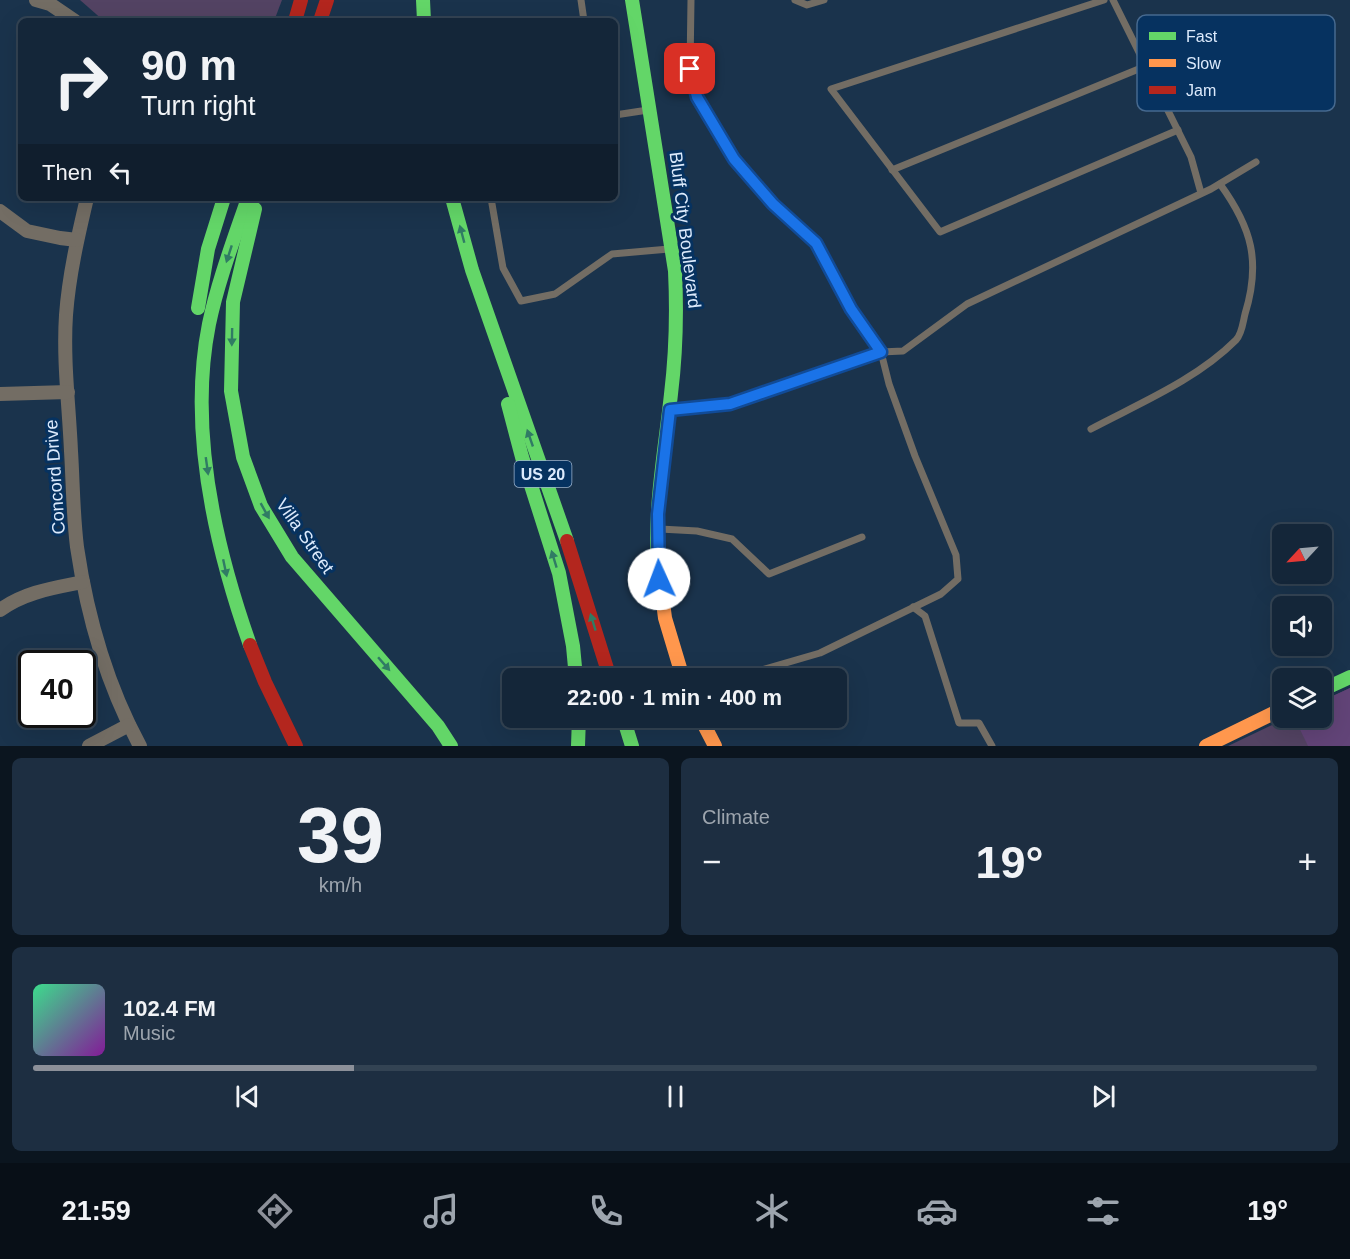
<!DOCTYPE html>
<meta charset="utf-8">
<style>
:root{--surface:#142639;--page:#1d2e41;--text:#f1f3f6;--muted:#9da5ae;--line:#334353;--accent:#8c9099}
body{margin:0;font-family:Helvetica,sans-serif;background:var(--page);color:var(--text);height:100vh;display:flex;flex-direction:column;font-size:22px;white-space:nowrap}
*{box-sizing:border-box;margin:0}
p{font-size:20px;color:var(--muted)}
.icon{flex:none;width:33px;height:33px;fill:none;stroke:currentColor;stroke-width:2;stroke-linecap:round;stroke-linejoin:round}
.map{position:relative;height:746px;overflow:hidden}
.details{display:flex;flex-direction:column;gap:12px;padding:12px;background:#0b151f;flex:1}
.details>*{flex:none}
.hud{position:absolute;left:18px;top:18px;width:600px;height:183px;border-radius:9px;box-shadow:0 6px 24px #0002,0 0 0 2px var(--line);background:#142639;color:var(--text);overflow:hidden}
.needle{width:39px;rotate:244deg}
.tools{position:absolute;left:1272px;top:524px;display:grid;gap:12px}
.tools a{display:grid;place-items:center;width:60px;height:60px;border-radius:9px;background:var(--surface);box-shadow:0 6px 24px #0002,0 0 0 2px var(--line);font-size:30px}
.speed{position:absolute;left:18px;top:650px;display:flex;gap:12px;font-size:30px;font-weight:700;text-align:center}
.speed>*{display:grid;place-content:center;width:78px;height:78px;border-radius:50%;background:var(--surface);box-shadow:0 6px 24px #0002,0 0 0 2px var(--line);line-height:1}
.speed .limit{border:3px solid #111;border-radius:9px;background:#fff;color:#111}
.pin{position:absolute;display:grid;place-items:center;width:51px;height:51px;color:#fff;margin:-26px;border-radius:12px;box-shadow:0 3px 9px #0006}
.me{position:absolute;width:66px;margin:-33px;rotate:358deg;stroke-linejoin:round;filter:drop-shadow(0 0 4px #0008)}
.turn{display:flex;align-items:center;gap:21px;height:126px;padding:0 24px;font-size:27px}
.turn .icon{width:78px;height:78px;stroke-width:2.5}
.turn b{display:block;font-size:42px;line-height:51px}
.then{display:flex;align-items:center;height:57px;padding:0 24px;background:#0003;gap:12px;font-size:22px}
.big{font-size:45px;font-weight:700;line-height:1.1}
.details .widget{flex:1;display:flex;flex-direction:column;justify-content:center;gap:9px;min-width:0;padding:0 21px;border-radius:9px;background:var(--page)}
.details .dial{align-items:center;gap:0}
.dial b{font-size:78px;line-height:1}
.song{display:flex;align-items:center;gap:18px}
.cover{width:72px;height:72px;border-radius:9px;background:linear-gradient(135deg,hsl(150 70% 55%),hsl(290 70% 35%))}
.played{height:6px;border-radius:3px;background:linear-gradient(90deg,var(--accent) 25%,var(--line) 25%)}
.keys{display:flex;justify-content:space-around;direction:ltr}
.heat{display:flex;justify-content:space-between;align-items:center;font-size:33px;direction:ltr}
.details .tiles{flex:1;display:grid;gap:12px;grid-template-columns:1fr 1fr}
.widget:last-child{grid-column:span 2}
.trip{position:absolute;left:502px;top:668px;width:345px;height:60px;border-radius:9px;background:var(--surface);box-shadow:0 6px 24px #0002,0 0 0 2px var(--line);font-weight:700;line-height:60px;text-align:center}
.tab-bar{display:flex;height:96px;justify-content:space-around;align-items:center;background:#080f17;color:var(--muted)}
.tab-bar .icon{width:42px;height:42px}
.tab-bar .selected{color:var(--accent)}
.tab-bar b{font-size:27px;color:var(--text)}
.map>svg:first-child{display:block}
</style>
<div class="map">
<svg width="1350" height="746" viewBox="0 0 1350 746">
<rect width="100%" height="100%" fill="#1a334c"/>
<!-- green -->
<g fill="#534363">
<path d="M 80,0 L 282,0 L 274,21 L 104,21 Z"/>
<path d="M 1350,688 L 1350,746 L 1228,746 L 1289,717 L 1322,717 L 1322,701 Z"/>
</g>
<!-- forest -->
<path fill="#624478" d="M 1350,688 L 1350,746 L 1308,746 L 1294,717 L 1322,717 L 1322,701 Z"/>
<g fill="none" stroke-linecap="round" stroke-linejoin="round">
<!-- lane -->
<g stroke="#736d64" stroke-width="7">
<path d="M 581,0 L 584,21"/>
<path d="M 691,0 L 690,69 L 697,97 L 734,159 L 773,204 L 816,243 L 851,309 L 881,352 L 889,384 L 915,456 L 956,555 L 958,579 L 941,594 L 820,653 L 734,678"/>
<path d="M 795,0 L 807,5 L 824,0"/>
<path d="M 1104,0 L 831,89 L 940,232 L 1178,130"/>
<path d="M 1113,0 L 1191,157 L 1201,193"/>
<path d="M 615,115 L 648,110"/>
<path d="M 892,170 L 1146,66"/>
<path d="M 491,198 L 503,268 L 521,301 L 555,294 L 612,254 L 669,249"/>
<path d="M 673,410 L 730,404 L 881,352 L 903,351 L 967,304 L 1211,189 L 1256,162"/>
<path d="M 1091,429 C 1140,403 1196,380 1236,340 C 1242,334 1243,322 1245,314 C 1261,262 1252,228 1220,184"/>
<path d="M 660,529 L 697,531 L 732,539 L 769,574 L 862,537"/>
<path d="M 913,607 L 925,616 L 959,723 L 979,723 L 992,746"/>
</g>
<!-- street -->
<g stroke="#736d64" stroke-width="14">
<path d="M 36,0 L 50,4 L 75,21"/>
<path d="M 87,198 C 78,236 69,275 66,315 C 63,360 69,406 71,451 C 73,483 73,515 77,547 C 87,615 107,685 140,746"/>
<path d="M 0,211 L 27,231 L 60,238 L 77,240"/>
<path d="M 0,394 L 68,392"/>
<path d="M 0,610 C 25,592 53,588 83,582"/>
<path d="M 89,746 L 129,725"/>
</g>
<!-- fast -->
<g stroke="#63d668" stroke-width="14">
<path d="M 423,0 L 424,21"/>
<path d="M 632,0 L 675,271 C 677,312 676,353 671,394 C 665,450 654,507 658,563"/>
<path d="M 248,198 C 234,239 218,281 209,324 C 188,429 215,546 250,645"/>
<path d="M 452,198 L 472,270 L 567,541"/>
<path d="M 255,209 L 233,302 L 231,391 L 243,457 L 261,506 L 292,557 L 438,726 L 451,746"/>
<path d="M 198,308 L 208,249 L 224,198"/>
<path d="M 508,404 L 522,457 L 559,573 L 573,646 L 576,678"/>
<path d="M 1322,690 L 1350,677"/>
<path d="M 623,717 L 632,746"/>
<path d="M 578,746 L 579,717"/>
</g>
<!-- slow -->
<g stroke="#ff974d" stroke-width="14">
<path d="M 658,563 L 665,618 L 683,678"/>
<path d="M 700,717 L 715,746"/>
<path d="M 1206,746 L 1282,709"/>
</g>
<!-- jam -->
<g stroke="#b3261e" stroke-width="14">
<path d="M 295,21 L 301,0"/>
<path d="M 320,21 L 327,0"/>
<path d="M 567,541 L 610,678"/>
<path d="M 250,645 L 265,682 L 296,746"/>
</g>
</g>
<!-- one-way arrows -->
<defs><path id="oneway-solid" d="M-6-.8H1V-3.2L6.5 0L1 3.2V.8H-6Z" transform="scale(1.5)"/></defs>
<g fill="#307c64">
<use href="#oneway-solid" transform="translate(462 234) rotate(-105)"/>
<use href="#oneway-solid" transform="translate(229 254) rotate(108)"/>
<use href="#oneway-solid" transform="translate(232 337) rotate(91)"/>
<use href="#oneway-solid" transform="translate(530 438) rotate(-109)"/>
<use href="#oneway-solid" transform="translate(207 466) rotate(82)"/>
<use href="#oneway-solid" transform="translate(265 511) rotate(61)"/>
<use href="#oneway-solid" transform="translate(554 559) rotate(-107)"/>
<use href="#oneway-solid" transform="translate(225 568) rotate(78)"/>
<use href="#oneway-solid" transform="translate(593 622) rotate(-107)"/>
<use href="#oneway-solid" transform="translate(384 664) rotate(49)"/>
</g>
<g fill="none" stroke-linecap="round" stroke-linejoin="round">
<!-- route casing -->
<g stroke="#114b97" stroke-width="15">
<path id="route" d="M 659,579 L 658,514 L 670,410 L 730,404 L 881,352 L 851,309 L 816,243 L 773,204 L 734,159 L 697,97 L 690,69"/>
</g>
<!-- route -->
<use href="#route" stroke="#1a73e8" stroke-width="10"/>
</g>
<g text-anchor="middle" stroke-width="6" stroke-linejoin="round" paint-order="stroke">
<!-- shield labels -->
<rect fill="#063260" stroke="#9cb3cd" stroke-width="1.5" x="514.5" y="461" width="57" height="26" rx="4.5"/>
<g font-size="16" font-weight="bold" fill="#dceafc">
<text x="543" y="480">US 20</text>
</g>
<!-- street labels -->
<g font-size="18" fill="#dceafc" stroke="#063260">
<text transform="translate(685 230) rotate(83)" y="6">Bluff City Boulevard</text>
<text transform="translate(55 477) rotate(-94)" y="6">Concord Drive</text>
<text transform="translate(305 536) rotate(55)" y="6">Villa Street</text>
</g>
</g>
<!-- legend -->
<rect x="1137" y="15" width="198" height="96" rx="9" fill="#063260" stroke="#46698f" stroke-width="1.5"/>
<rect x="1149" y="32" width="27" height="8" fill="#63d668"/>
<rect x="1149" y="59" width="27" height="8" fill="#ff974d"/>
<rect x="1149" y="86" width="27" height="8" fill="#b3261e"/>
<g font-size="16" fill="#dceafc">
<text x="1186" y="42">Fast</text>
<text x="1186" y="69">Slow</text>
<text x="1186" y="96">Jam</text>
</g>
</svg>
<div class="tools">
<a><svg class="needle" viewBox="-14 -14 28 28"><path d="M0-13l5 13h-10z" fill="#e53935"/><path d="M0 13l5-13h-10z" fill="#9da5ae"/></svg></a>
<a><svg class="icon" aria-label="sound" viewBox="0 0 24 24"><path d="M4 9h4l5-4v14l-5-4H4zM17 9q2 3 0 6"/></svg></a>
<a><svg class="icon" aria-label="layers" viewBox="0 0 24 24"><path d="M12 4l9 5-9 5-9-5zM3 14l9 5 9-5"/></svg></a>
</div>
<div class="speed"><div class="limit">40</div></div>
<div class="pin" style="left:690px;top:69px;background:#d93025"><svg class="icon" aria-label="arrive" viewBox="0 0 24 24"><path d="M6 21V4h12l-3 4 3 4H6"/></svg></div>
<svg class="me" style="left:659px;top:579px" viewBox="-20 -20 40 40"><circle r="19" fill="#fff"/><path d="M0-13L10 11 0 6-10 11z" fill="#1a73e8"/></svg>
<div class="trip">22:00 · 1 min · 400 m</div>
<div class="hud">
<div class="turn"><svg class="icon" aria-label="right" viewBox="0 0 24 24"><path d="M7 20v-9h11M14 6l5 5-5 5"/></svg><div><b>90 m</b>Turn right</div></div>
<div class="then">Then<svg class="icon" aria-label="left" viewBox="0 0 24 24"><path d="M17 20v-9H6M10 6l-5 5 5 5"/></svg></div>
</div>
</div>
<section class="details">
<div class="tiles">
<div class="widget dial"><b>39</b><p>km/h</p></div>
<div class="widget"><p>Climate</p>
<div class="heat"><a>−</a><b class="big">19°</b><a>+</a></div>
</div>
<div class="widget">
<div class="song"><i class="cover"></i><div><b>102.4 FM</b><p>Music</p></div></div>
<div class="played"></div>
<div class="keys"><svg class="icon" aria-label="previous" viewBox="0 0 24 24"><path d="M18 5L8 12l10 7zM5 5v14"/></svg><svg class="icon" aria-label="pause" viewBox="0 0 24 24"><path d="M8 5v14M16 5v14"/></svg><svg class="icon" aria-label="next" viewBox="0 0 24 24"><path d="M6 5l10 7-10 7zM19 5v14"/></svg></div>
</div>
</div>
</section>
<nav class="tab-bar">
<b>21:59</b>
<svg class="icon selected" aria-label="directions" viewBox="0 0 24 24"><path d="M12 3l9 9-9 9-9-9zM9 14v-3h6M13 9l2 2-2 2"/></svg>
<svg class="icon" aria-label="music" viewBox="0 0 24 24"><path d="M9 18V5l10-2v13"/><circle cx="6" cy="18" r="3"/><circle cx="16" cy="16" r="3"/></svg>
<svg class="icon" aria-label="phone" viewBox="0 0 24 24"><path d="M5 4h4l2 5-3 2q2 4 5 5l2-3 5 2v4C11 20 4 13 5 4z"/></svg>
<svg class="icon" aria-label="climate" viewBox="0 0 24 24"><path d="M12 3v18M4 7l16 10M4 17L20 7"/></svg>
<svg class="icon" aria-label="car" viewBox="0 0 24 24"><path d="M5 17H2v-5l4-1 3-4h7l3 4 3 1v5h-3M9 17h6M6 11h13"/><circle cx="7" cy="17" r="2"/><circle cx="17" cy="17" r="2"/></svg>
<svg class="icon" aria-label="filters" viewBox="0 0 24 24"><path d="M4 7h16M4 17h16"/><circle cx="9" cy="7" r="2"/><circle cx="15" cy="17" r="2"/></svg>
<b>19°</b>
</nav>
